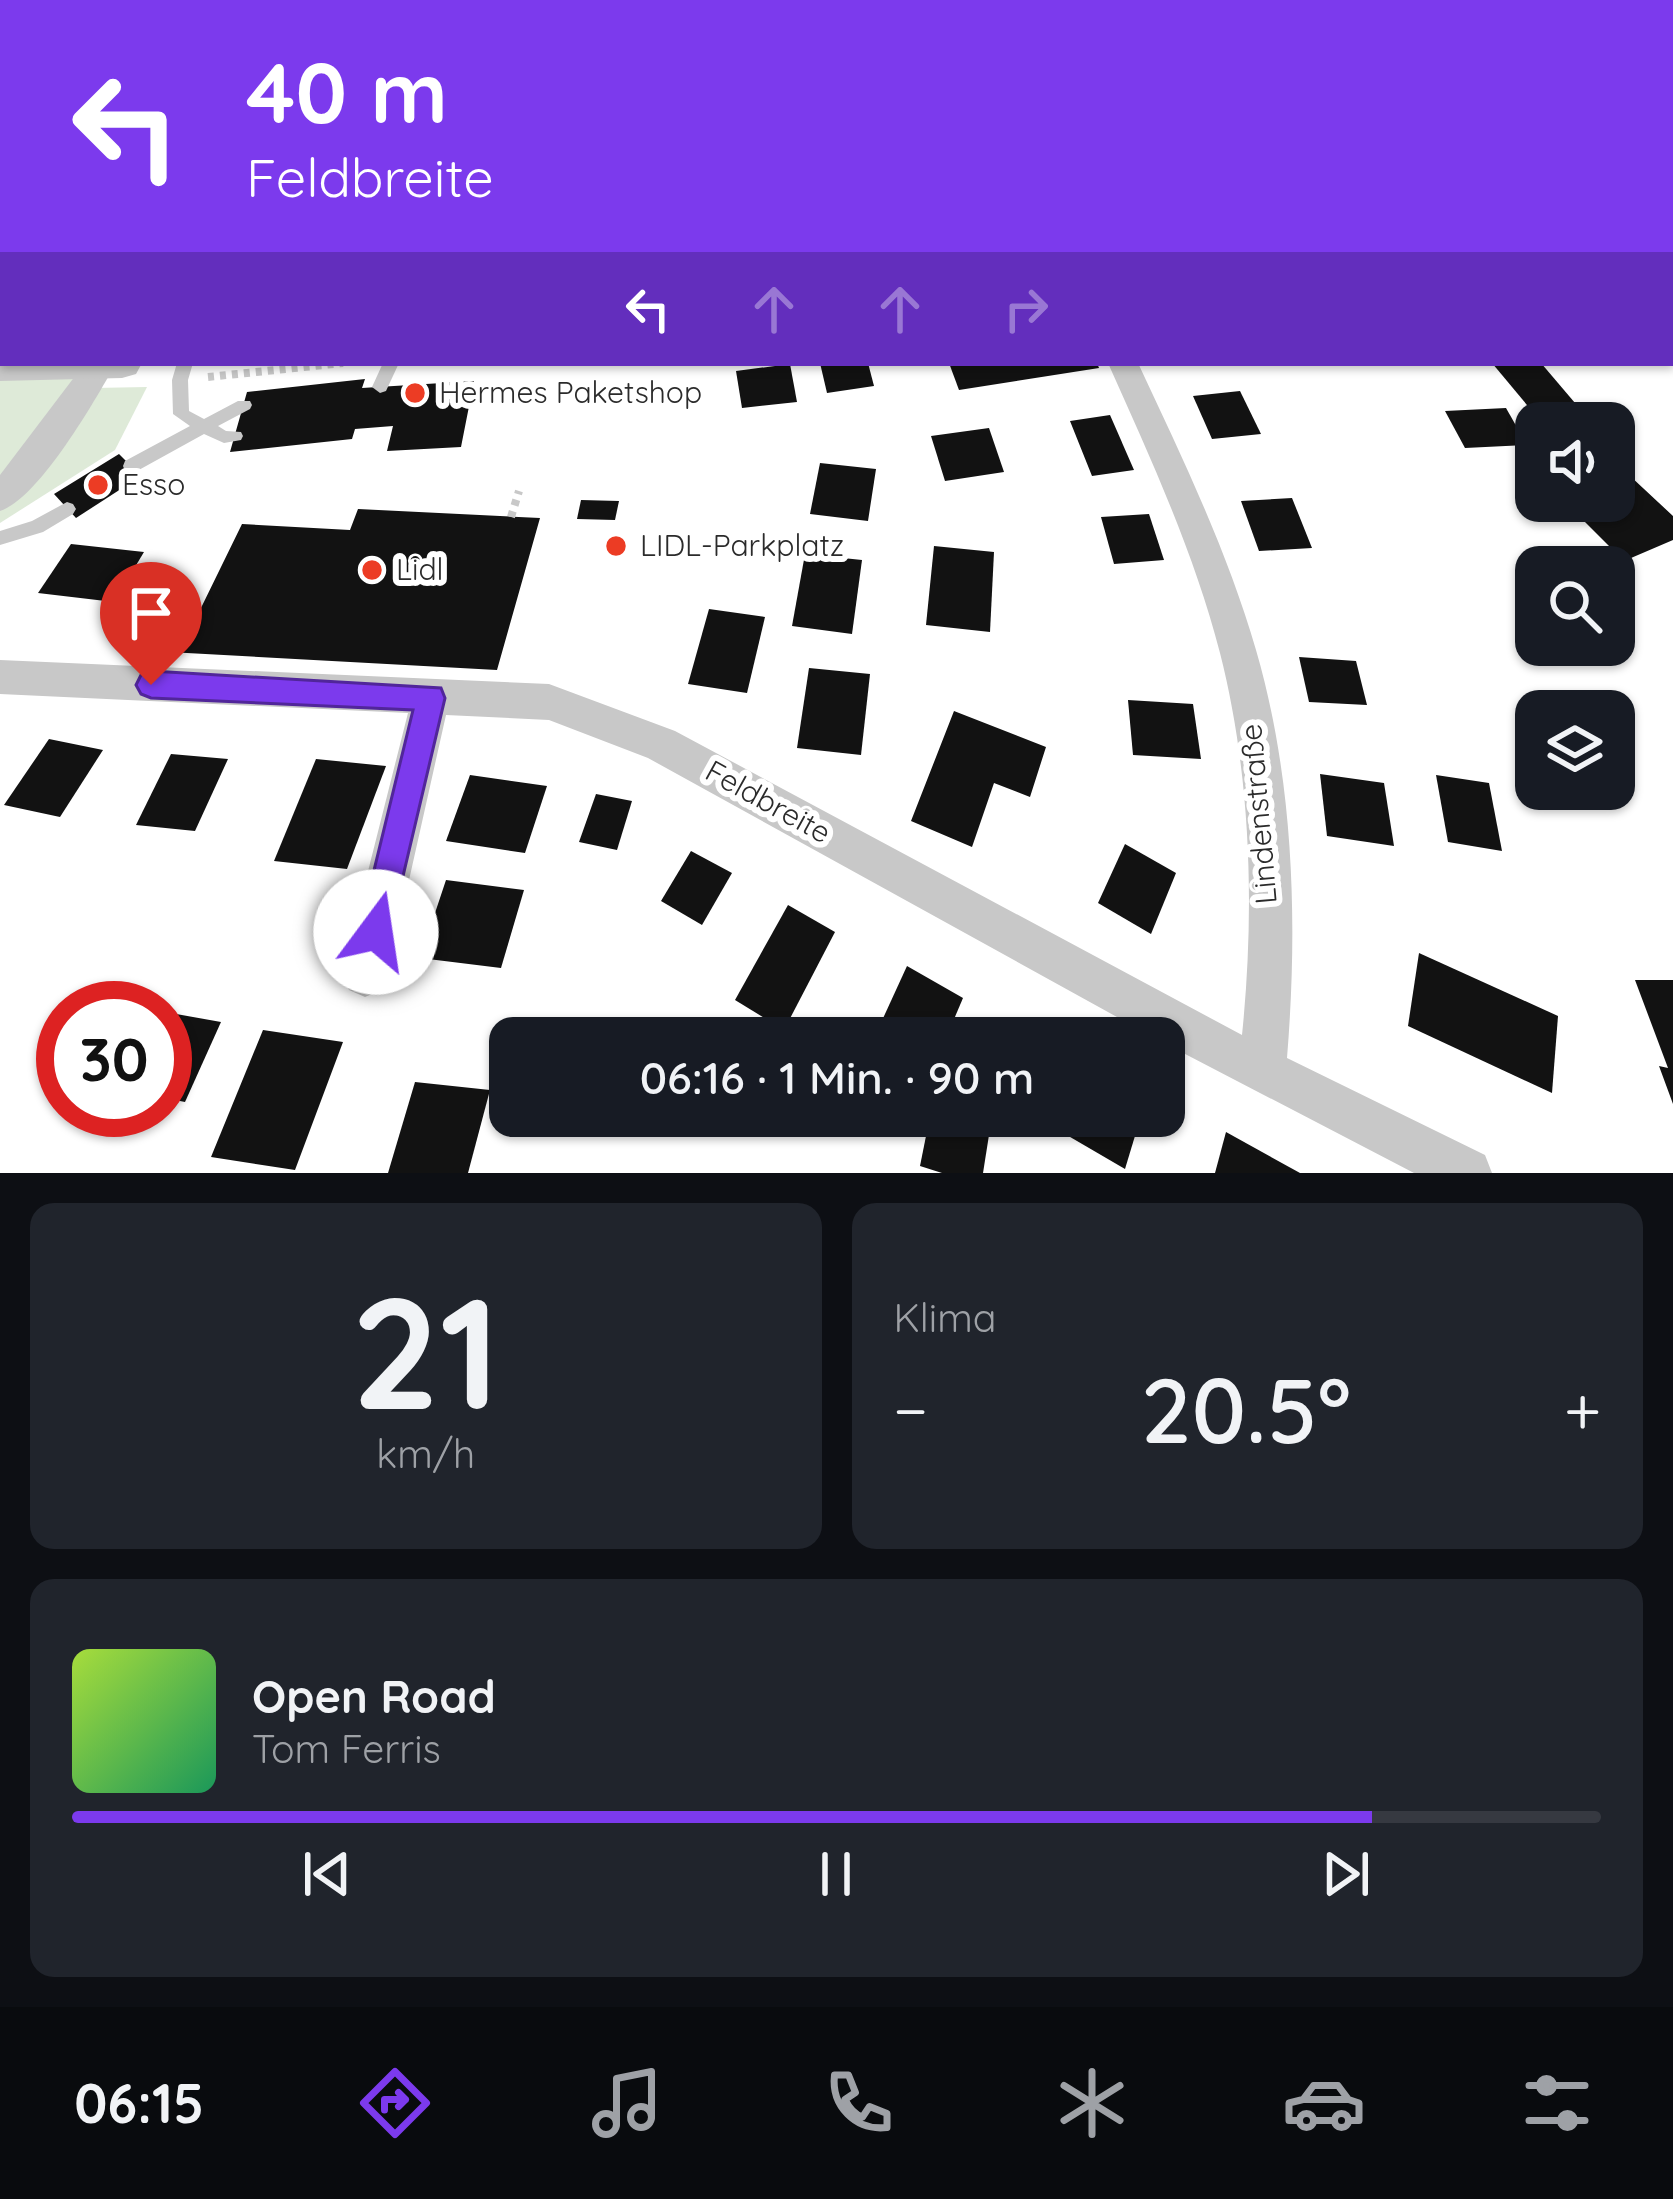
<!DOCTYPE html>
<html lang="de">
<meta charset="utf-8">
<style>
:root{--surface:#171b24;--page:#20242c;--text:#f1f3f6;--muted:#9ea1a6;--line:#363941;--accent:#7c3aed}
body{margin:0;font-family:Quicksand,sans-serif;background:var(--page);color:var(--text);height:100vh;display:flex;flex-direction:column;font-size:45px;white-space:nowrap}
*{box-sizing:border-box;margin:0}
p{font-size:39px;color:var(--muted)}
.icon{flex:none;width:66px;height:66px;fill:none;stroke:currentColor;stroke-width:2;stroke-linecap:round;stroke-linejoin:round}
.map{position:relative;height:1173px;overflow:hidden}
.drawer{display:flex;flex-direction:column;gap:30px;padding:30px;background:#0d0f14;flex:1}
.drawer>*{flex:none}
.guide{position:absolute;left:0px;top:0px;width:1674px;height:366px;box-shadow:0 3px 9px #0004;background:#7c3aed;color:#fff;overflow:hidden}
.tools{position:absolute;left:1515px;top:402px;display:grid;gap:24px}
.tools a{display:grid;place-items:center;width:120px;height:120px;border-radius:24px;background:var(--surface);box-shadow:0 3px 9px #0004;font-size:60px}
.speed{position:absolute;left:36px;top:981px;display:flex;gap:24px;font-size:60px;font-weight:700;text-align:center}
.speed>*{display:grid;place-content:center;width:156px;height:156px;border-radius:50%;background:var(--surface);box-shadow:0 3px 9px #0004;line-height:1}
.speed .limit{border:18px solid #d22;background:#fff;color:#111}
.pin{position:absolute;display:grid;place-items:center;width:102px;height:102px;color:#fff;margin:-123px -51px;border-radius:50% 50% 50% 0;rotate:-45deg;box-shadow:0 0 12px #0007}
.pin .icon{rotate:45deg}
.me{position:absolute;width:132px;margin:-66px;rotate:14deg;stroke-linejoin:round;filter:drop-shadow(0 0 9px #0008)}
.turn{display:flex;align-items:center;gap:42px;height:252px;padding:0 48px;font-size:54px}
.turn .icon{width:156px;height:156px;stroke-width:2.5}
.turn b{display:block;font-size:84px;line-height:102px}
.lanes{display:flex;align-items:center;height:114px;padding:0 48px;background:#0003;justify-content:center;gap:60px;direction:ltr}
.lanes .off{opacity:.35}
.big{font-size:90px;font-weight:600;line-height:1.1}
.drawer .widget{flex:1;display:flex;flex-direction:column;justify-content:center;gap:18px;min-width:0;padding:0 42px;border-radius:24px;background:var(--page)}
.drawer .dial{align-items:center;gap:0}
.dial b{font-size:156px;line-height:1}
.song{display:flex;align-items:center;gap:36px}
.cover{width:144px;height:144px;border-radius:18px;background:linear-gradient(135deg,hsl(80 70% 55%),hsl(150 70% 35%))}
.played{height:12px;border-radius:6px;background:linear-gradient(90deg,var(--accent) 85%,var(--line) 85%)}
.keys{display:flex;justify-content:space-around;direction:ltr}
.heat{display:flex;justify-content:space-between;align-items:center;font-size:66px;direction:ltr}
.drawer .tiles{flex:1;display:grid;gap:30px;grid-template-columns:1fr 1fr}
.widget:last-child{grid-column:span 2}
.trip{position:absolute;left:489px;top:1017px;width:696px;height:120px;border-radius:24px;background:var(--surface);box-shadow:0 3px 9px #0004;font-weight:600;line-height:120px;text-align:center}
.dock{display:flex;height:192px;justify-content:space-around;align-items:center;background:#090b0e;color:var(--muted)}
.dock .icon{width:84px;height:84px}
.dock .on{color:var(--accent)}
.dock b{font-size:54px;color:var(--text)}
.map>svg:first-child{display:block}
</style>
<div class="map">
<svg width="1673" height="1173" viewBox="0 0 1673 1173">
<rect width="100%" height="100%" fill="#fff"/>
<!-- green -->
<g fill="#deead8">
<path d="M 0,0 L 1290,0 L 3,3 L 3,60 Z"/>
<path d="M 100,365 L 0,497 L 0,366 Z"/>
<path d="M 147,387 L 115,450 L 0,523 L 0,506 L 93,388 Z"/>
</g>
<!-- building -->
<g fill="#121212">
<path d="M 820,363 L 868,363 L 874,386 L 827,393 Z"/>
<path d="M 949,363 L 1097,363 L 1099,368 L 959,390 Z"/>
<path d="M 1492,363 L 1541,363 L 1592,423 L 1542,423 Z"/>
<path d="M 790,364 L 797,402 L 742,408 L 736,371 Z"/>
<path d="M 365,379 L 362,388 L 474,381 L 461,447 L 387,451 L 393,426 L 355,429 L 352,439 L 230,452 L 247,392 Z"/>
<path d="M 1240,391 L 1261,434 L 1212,439 L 1193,396 Z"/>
<path d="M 1506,408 L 1527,445 L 1465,448 L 1445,411 Z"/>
<path d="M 1110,415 L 1134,470 L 1092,476 L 1070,421 Z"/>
<path d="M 989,428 L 1004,472 L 945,481 L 931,436 Z"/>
<path d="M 119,454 L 141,476 L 76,518 L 54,494 Z"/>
<path d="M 820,463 L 876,469 L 868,521 L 810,514 Z"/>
<path d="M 1629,475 L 1673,516 L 1673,540 L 1624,561 L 1564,501 L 1614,501 L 1614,482 Z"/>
<path d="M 1292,498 L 1312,548 L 1259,551 L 1241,501 Z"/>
<path d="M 581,500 L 619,501 L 615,520 L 577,519 Z"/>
<path d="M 358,509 L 540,518 L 497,670 L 150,651 L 170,611 L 199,612 L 242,524 L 350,530 Z"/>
<path d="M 1149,514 L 1164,560 L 1114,564 L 1101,517 Z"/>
<path d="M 71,544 L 144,552 L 114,602 L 38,593 Z"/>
<path d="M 934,546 L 994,552 L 990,632 L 926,625 Z"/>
<path d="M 805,554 L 862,560 L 852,634 L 792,626 Z"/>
<path d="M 709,609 L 765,617 L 747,693 L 688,684 Z"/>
<path d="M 1299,657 L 1356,661 L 1367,705 L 1309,702 Z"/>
<path d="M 809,668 L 870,674 L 861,755 L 797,748 Z"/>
<path d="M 1128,700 L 1193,704 L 1201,759 L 1133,755 Z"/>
<path d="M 954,711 L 1046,747 L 1030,797 L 994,783 L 972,847 L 911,821 Z"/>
<path d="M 49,739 L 103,750 L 60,817 L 4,805 Z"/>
<path d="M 171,754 L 228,759 L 195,831 L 136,825 Z"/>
<path d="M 316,759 L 386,766 L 347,869 L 274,861 Z"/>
<path d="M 1320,774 L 1384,783 L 1394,846 L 1327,836 Z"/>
<path d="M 470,775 L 547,786 L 525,853 L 446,841 Z"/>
<path d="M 1436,775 L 1489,783 L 1502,851 L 1448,842 Z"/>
<path d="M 596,794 L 632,801 L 617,850 L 579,842 Z"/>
<path d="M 1125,844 L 1176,873 L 1151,934 L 1098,903 Z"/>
<path d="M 691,851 L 732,873 L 702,925 L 661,901 Z"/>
<path d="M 446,880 L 524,890 L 501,968 L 420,958 Z"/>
<path d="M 788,905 L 835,932 L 784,1030 L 735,1000 Z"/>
<path d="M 1419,953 L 1558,1016 L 1552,1093 L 1408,1026 Z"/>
<path d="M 907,966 L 963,998 L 946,1038 L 874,1038 Z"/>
<path d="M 1635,980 L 1673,980 L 1673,1104 L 1659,1066 L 1668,1068 Z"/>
<path d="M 165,1012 L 221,1022 L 185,1102 L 165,1098 Z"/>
<path d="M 263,1030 L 343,1042 L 295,1170 L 211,1157 Z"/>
<path d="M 415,1082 L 490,1090 L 468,1173 L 388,1173 Z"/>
<path d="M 930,1116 L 992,1116 L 983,1173 L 942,1173 L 920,1166 Z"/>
<path d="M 1072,1116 L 1141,1116 L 1125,1169 L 1065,1134 Z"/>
<path d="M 1226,1132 L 1300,1173 L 1215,1173 Z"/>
</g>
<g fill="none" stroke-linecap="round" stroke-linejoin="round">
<!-- path-far1 -->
<g stroke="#c8c8c8" stroke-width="6" stroke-dasharray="4.5 4.5" stroke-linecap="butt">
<path d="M 125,0 L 133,3"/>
<path d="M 140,3 L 145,0"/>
<path d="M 1206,3 L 1212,0"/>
</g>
<!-- path -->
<g stroke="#c8c8c8" stroke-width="8" stroke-dasharray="6 6" stroke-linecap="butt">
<path d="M 208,377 L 343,363"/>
<path d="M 511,517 L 519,491"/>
</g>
<!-- service -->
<g fill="#c8c8c8" fill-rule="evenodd">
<path d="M 177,363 L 193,363 L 188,380 L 189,411 L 204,419 L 238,401 L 250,401 L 252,405 L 250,409 L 218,426 L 226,431 L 241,432 L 243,436 L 241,440 L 224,443 L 204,434 L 137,471 L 125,471 L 123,466 L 125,461 L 190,426 L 173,414 L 172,380 Z"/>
<path d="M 383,363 L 399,363 L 386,391 L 380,393 L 372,387 Z"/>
<path d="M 67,502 L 73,504 L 76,509 L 73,514 L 43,532 L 0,545 L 0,531 L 32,521 Z"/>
</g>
<!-- minor -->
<g fill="#c8c8c8" fill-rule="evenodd">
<path d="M 85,363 L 115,365 C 94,402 39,498 0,511 L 0,475 Z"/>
<path d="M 1108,363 L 1138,363 C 1182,457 1227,550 1256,650 C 1294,781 1298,923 1287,1058 L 1485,1155 L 1492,1173 L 1414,1173 L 1164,1043 L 1164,1038 L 1155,1038 L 648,758 L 549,720 L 446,715 L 388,974 L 381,990 L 365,997 L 349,990 L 342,974 L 408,713 L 0,694 L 0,660 L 549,684 L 675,731 L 1242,1035 C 1255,909 1251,775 1220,653 C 1194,552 1150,457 1108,363 Z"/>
</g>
<!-- tertiary -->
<g fill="#c8c8c8" fill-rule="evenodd">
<rect x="1671" y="152" width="2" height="22"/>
<path d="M 0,351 L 3,363 L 142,363 L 136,374 L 122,378 L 0,381 Z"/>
</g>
</g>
<!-- route -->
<path fill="#7c3aed" stroke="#51269a" stroke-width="3" d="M 151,671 L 441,688 L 445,698 L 387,944 L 376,949 L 364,944 L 359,932 L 413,710 L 151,698 L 141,694 L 136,685 L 141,675 Z"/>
<!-- markers -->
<g fill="#ec3c24" stroke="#fff" stroke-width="4.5">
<circle cx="415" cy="393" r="12"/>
<circle cx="98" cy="485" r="12"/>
<circle cx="616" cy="546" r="12"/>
<circle cx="372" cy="570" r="12"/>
</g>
<g text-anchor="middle" stroke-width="12" stroke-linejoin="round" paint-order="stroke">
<!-- poi labels -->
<g font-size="30" fill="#2b2b2b" stroke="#fff" text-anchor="start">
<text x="439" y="403">Hermes Paketshop</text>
<text x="122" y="495">Esso</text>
<text x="640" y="556">LIDL-Parkplatz</text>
<text x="396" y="580">Lidl</text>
</g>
<!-- street labels -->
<g font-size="30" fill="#2b2b2b" stroke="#fff">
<text transform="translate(768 802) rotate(29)" y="10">Feldbreite</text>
<text transform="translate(1259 814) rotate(-95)" y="10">Lindenstraße</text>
</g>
</g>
</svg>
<div class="tools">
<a><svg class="icon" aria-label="sound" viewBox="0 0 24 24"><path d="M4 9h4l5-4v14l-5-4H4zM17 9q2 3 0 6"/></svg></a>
<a><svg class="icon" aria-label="search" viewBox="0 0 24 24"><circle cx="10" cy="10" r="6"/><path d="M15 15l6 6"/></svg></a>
<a><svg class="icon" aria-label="layers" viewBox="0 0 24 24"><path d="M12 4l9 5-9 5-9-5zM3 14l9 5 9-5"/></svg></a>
</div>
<div class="speed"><div class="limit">30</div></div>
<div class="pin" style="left:151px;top:685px;background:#d93025"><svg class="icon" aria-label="arrive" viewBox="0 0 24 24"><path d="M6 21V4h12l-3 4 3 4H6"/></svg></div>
<svg class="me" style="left:376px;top:932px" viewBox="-20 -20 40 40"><circle r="19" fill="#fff"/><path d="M0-13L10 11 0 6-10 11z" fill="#7c3aed"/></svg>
<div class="trip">06:16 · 1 Min. · 90 m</div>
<div class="guide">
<div class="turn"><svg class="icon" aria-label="left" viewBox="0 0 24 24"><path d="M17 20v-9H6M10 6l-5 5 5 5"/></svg><div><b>40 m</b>Feldbreite</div></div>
<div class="lanes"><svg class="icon" aria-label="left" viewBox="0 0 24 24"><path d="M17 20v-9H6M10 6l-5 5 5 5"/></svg><svg class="icon off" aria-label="ahead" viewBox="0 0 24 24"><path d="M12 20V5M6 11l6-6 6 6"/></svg><svg class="icon off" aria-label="ahead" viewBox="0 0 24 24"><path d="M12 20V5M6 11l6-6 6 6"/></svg><svg class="icon off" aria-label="right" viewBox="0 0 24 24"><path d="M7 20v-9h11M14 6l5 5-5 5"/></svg></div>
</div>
</div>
<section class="drawer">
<div class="tiles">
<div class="widget dial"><b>21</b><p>km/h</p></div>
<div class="widget"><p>Klima</p>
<div class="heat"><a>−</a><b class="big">20.5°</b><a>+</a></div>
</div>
<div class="widget">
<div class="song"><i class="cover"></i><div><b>Open Road</b><p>Tom Ferris</p></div></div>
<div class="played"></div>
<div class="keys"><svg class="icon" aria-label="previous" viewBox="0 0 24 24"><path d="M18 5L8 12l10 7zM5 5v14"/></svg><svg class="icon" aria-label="pause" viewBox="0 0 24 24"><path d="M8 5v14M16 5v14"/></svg><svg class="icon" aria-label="next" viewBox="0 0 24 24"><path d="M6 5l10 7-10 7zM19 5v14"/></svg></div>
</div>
</div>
</section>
<nav class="dock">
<b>06:15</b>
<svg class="icon on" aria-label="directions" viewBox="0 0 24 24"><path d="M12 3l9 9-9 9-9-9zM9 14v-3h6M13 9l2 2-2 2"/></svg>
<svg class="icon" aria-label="music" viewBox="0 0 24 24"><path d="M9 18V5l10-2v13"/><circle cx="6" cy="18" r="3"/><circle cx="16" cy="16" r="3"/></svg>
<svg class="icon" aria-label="phone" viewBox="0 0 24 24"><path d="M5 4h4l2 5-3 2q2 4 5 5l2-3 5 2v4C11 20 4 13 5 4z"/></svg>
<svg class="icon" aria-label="climate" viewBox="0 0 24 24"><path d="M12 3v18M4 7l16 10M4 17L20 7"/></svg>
<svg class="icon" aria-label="car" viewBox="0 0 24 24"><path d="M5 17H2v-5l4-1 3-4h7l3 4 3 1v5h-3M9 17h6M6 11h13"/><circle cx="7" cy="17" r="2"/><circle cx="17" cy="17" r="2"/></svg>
<svg class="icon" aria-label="filters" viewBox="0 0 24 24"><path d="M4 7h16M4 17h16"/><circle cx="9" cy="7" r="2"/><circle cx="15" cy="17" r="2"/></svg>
</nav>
